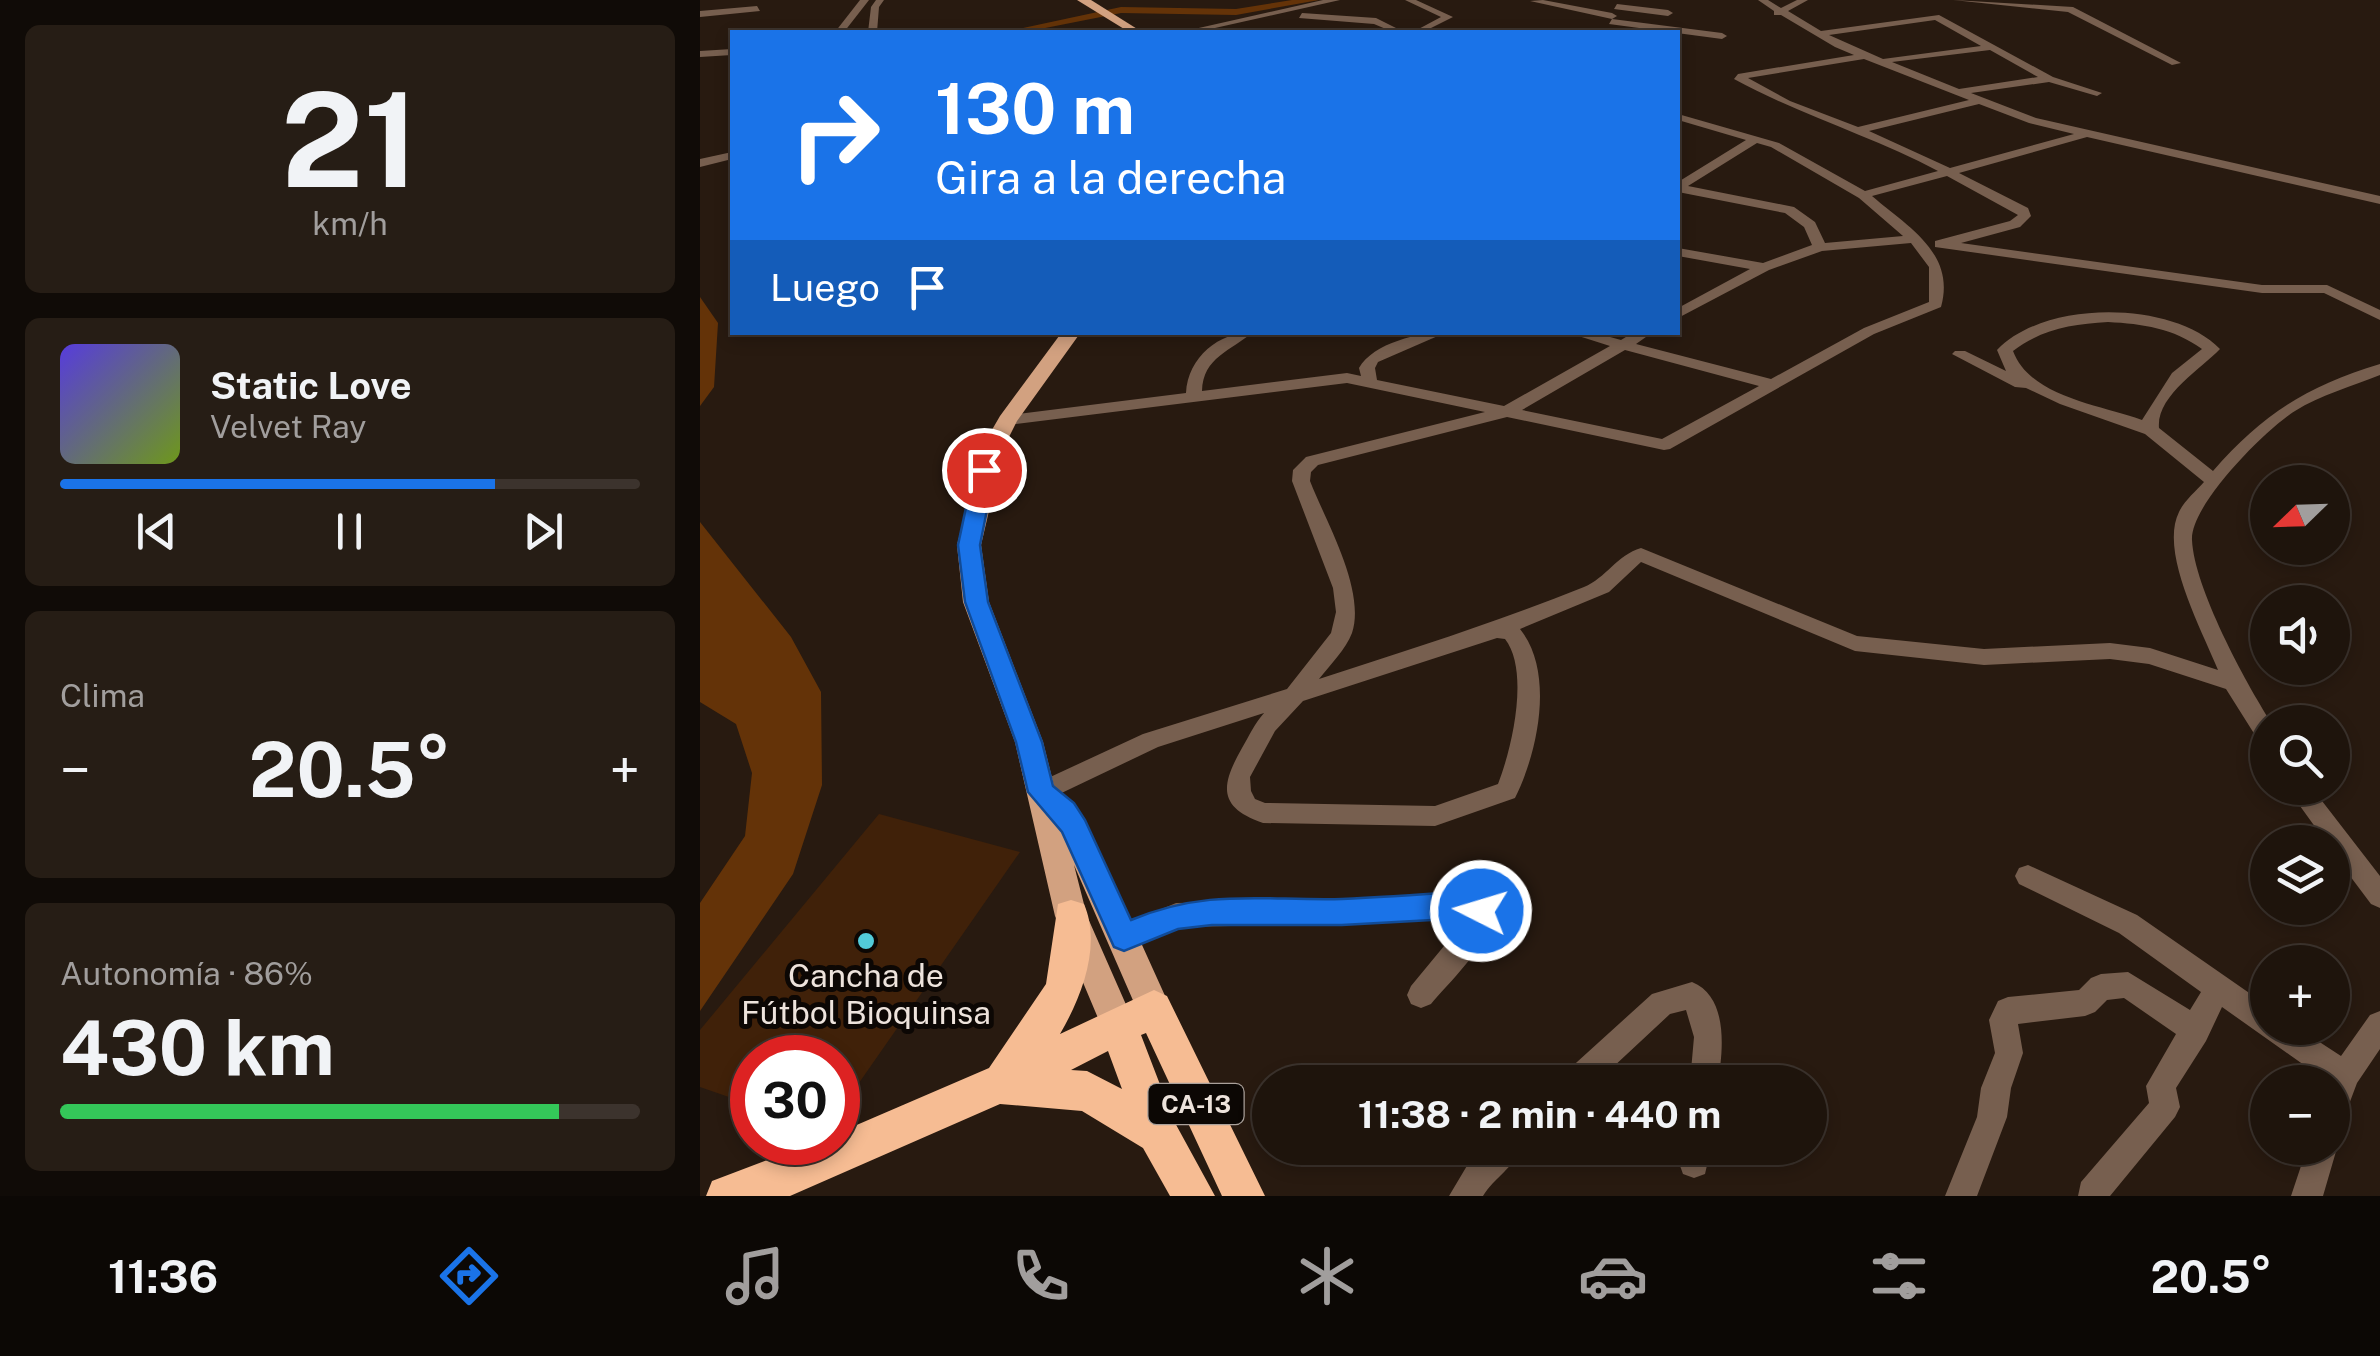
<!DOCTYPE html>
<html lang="es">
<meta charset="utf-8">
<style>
:root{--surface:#1e140c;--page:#261d15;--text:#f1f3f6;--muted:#a19e9d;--line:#3c332d;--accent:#1a73e8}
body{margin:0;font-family:"Public Sans",sans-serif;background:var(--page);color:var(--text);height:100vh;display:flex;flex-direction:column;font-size:38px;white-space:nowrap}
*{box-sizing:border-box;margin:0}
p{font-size:32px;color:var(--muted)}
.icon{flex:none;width:55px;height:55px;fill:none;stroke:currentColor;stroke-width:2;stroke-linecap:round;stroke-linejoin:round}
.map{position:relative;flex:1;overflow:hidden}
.drawer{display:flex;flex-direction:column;gap:25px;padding:25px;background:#100b07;width:700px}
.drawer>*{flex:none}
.banner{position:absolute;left:30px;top:30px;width:950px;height:305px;border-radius:0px;box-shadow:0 5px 15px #0003,0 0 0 2px var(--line);background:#1a73e8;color:#fff;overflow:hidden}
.needle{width:65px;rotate:247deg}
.buttons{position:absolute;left:1550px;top:465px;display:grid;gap:20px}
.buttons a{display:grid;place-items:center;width:100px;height:100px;border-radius:50%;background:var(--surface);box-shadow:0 5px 15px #0003,0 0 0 2px var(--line);font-size:50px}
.speed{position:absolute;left:30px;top:1035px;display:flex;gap:20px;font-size:50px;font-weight:700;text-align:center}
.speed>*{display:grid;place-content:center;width:130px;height:130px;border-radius:50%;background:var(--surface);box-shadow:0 5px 15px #0003,0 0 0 2px var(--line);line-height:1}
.speed .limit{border:15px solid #d22;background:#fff;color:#111}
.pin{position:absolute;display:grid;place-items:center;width:85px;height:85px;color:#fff;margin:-42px;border:5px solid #fff;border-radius:50%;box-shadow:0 2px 10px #0007}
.me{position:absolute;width:110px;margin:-55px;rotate:275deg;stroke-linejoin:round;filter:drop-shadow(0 0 8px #0008)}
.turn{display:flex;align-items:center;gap:35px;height:210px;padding:0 40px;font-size:45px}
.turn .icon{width:130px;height:130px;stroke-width:2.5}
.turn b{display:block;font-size:70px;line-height:85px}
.then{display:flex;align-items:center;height:95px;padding:0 40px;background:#0003;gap:20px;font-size:38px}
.big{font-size:75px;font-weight:700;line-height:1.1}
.drawer .card{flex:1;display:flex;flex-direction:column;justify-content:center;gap:15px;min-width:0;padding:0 35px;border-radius:15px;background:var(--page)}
.drawer .dial{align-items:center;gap:0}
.dial b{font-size:130px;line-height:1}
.song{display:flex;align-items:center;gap:30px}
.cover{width:120px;height:120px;border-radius:15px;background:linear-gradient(135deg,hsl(250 70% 55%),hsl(80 70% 35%))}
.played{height:10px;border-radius:5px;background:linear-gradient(90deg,var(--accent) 75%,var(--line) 75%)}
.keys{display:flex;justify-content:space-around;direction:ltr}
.heat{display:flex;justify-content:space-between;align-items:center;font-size:55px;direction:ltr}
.charge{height:15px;border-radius:8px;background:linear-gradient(90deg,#34c759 86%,var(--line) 0)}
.trip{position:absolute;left:552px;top:1065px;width:575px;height:100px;border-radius:50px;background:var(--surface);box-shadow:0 5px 15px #0003,0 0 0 2px var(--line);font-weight:700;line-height:100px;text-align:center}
.dock{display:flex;height:160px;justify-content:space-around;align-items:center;background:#0c0805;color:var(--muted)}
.dock .icon{width:70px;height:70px}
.dock .selected{color:var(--accent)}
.dock b{font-size:45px;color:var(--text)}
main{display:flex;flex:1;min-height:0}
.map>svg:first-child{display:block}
</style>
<main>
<section class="drawer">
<div class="card dial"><b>21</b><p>km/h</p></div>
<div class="card">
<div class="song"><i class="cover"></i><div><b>Static Love</b><p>Velvet Ray</p></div></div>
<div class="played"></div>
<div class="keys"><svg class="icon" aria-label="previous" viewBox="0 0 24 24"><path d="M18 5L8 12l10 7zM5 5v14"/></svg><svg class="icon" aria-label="pause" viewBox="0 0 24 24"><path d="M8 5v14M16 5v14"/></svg><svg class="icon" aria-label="next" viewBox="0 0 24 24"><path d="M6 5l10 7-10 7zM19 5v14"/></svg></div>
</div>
<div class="card"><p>Clima</p>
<div class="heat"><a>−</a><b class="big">20.5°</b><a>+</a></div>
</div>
<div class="card"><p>Autonomía · 86%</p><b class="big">430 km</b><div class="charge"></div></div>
</section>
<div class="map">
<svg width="1680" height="1196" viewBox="0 0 1680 1196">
<rect width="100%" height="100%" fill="#281a10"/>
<!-- green -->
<path fill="#402109" d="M 179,814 L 320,852 L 138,1113 L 138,1058 L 52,1058 L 52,1105 L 0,1087 L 0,1030 Z"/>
<!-- water -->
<g fill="#643308">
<path d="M 0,297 L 18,323 L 14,387 L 0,406 Z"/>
<path d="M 0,522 L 91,637 L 121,692 L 122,785 L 93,874 L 0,1011 L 0,903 L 45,836 L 52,773 L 36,724 L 0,702 Z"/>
</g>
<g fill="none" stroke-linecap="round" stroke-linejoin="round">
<!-- river -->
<path fill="#643308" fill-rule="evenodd" d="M 592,0 L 619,0 L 536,15 L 421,13 L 325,32 L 304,32 L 421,7 L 536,9 Z"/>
<!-- minor -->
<g fill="#775f4f" fill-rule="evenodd">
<path d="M 160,0 L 169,0 L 144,32 L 135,32 Z"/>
<path d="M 176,0 L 184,0 L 179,7 L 177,32 L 168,32 L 171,7 Z"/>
<path d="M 623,0 L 640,0 L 497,32 L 481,32 Z"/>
<path d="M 705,0 L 716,0 L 753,17 L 723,32 L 713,32 L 741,17 Z"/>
<path d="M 843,0 L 912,13 L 917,16 L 912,19 L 830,1 Z"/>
<path d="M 1058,0 L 1068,0 L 1081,8 L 1097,0 L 1108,0 L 1088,11 L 1121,31 L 1239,15 L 1353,77 L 1402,93 L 1397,96 L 1349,82 L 1271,93 L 1336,118 L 1680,196 L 1680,204 L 1387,137 L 1259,173 L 1328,208 L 1331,216 L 1320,227 L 1261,243 L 1562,285 L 1627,285 L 1680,310 L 1680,320 L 1624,293 L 1562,293 L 1235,247 L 1235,241 L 1310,221 L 1318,215 L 1247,176 L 1172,196 C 1208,227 1256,253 1241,307 L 1174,334 L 970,449 L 964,450 L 807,417 L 618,465 L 611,472 L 610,481 C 626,522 666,590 652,633 C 646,649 630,665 619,679 C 709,650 797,622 884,587 C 906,578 917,555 941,548 L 1157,636 L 1284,649 L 1410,643 L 1450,648 L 1518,670 C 1502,630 1459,552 1479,512 C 1484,501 1496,491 1504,482 L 1445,434 L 1360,404 L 1326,388 L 1315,387 L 1252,354 L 1255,351 L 1265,351 L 1306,371 L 1297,350 C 1344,300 1472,300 1520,349 C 1501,369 1456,396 1459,428 L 1513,471 C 1563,414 1607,386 1680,364 L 1680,375 C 1653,386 1620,395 1595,411 C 1566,429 1490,505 1492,540 C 1494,587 1545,682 1571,722 L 1568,722 L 1568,746 L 1560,743 L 1526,689 L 1449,664 L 1410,659 L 1284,665 L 1155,651 L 941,562 L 909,592 L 820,629 C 855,672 838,752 815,798 L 735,826 L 563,823 C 517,807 521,785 542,748 C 549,736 555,723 564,713 L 458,747 L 349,799 L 341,802 L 333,799 L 329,792 L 333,785 L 443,734 L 587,689 L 631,633 L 636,612 L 633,588 L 592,481 L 593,470 L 606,457 L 785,412 L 647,383 L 307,425 L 299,420 L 301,416 L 486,393 C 488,357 519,332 553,332 C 531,351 503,357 502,391 L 647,373 L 661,376 L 659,368 C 673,343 720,332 747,332 L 678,362 L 675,368 L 677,380 L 804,406 L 910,346 L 866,332 L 892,332 L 921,340 L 934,332 L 953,332 L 936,344 L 1071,379 L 1164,328 L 1229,302 L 1229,267 L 1211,243 L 1122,251 L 1069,270 L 978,318 L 978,308 L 1050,269 L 978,256 L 978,248 L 1063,263 L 1112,245 L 1104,227 L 1085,213 L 978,192 L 978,182 L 1046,140 L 978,120 L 978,114 L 1079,143 L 1165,191 L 1238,171 C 1172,136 1100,115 1034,79 L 1038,74 L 1154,55 L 1135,47 L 1081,15 L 1074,15 L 1074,11 ZM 1235,20 L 1281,46 L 1183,59 L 1129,35 ZM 1290,50 L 1338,77 L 1259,89 L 1192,62 ZM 1164,59 L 1269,100 L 1158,127 L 1090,101 L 1048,78 ZM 1279,104 L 1329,123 L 1374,134 L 1250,168 L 1169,131 ZM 1057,143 L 1071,147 L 1159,198 L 1203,236 L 1125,243 L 1115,222 L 1094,207 L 988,186 ZM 1408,322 C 1443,324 1473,328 1502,349 L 1472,373 L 1442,420 C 1401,405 1330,397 1313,351 C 1342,329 1372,324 1408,322 ZM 925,350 L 1059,386 L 962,439 L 822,410 ZM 797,638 L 805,639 C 830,671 812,748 798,784 L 735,806 L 565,803 L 555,799 L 551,791 L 550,777 L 575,731 L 603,701 Z"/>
<path d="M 1253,0 L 1373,7 L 1481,63 L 1472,65 L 1368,12 Z"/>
<path d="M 917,4 L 968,10 L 973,13 L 968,16 L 914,9 Z"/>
<path d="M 57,6 L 60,11 L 0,17 L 0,11 Z"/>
<path d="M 602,13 L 676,18 L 704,32 L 693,32 L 674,24 L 599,18 Z"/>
<path d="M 912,19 L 1022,33 L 1027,36 L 1022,39 L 909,24 Z"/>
<path d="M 32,49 L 32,55 L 0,57 L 0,51 Z"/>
<path d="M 32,152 L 32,159 L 0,167 L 0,159 Z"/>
<path d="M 1587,788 L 1612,788 L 1680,876 L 1680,908 L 1671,904 L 1632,852 L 1632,842 L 1626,842 Z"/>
<path d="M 1328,865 L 1437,915 L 1568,1006 L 1568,1028 L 1598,1028 L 1641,1056 L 1670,1015 L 1680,1011 L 1680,1049 L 1657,1083 L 1642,1123 L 1632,1128 L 1632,1082 L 1628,1082 L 1522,1007 L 1506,1041 L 1476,1088 L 1480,1107 L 1475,1117 L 1410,1196 L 1378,1196 L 1381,1182 L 1449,1103 L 1446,1086 L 1476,1034 L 1424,998 L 1407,1000 L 1395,1012 L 1385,1016 L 1318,1024 L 1323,1053 L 1311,1088 L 1307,1117 L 1277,1196 L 1245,1196 L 1277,1117 L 1281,1088 L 1295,1053 L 1289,1020 L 1298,1001 L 1308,997 L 1379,990 L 1391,978 L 1401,974 L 1428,972 L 1490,1010 L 1501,992 L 1419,933 L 1319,884 L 1315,876 L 1319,868 Z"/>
<path d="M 773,893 C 825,913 751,979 731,1004 L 721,1008 L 711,1004 L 707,995 L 711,986 L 768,917 L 642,924 L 478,927 L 425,949 L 416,946 L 412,937 L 416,928 L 476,903 L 642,900 Z"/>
<path d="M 992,982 C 1029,997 1023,1051 1018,1082 L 990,1082 L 994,1037 L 986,1010 L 970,1014 L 897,1082 L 862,1082 L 866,1072 L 952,994 Z"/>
<path d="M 1632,1137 L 1637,1148 L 1623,1196 L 1591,1196 L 1607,1148 L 1632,1148 Z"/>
<path d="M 785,1148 L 822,1148 C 814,1167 794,1178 783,1196 L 749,1196 L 771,1159 Z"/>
<path d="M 981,1148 L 1011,1148 L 1005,1174 L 994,1178 L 983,1174 L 979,1163 Z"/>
</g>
<!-- major -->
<g fill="#d2a180" fill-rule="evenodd">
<path d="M 377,0 L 391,0 L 442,32 L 429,32 Z"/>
<path d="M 362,332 L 381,332 L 317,421 L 304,447 L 281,545 L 289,602 L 343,742 L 354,786 L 375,806 L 390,830 L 471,1009 L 466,1021 L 454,1026 L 442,1021 L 374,865 L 387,916 L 435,1025 L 430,1037 L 418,1042 L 406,1037 L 355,916 L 315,742 L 263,602 L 257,545 L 282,447 L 300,416 Z"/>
</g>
<!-- highway -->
<path fill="#f6bc93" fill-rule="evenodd" d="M 371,900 L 384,904 C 402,946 381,998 360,1034 L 454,990 L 467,996 L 565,1196 L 522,1196 L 446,1033 L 441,1035 L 474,1121 L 515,1196 L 470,1196 L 443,1148 L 382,1111 L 300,1104 L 90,1196 L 6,1196 L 12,1181 L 115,1142 L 138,1142 L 138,1133 L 289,1068 L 346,984 L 358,904 ZM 408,1051 L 422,1089 L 387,1071 L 371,1070 Z"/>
</g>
<!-- route -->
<path fill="#1a73e8" stroke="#114b97" stroke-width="2.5" d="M 284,464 L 295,470 L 280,545 L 288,602 L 342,742 L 353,786 L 374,803 L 385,820 L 431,920 C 508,888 562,901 642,899 C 686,897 729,894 773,891 L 791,902 L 796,911 L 791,921 L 781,925 L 768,918 L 642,925 L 512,925 L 478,929 L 424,951 L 414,947 L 362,832 L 328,792 L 316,742 L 265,602 L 258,545 L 274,470 Z"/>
<!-- markers -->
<circle fill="#52cbd9" stroke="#0c0704" stroke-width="4" cx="166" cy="941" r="10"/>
<g text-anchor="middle" stroke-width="10" stroke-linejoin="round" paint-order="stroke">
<!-- shield labels -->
<rect fill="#0c0704" stroke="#aaa19b" stroke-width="2.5" x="448.5" y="1084" width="95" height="40" rx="8"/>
<g font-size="25" font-weight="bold" fill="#ede3dc">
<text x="496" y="1113">CA-13</text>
</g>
<!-- near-poi labels -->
<g font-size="32" fill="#ede3dc" stroke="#0c0704">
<text x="166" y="987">Cancha de<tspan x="166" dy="37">Fútbol Bioquinsa</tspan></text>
</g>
</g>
</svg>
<div class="buttons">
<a><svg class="needle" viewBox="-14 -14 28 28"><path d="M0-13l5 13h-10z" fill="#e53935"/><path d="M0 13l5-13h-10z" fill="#a19e9d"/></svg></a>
<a><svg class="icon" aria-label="sound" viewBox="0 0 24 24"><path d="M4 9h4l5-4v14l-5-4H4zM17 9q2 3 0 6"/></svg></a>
<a><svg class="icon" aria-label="search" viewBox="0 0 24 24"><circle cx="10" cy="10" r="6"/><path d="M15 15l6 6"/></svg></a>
<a><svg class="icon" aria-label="layers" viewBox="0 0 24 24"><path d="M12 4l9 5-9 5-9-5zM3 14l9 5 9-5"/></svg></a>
<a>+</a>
<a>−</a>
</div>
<div class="speed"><div class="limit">30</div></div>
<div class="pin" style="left:284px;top:470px;background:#d93025"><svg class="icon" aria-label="arrive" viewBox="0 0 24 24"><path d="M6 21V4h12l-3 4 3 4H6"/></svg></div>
<svg class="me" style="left:781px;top:911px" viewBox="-20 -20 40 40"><circle r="17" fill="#1a73e8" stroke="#fff" stroke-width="3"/><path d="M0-11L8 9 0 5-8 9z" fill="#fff"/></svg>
<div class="trip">11:38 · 2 min · 440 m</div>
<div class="banner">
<div class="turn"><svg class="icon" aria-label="right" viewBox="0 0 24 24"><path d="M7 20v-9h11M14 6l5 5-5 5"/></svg><div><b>130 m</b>Gira a la derecha</div></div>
<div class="then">Luego<svg class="icon" aria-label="arrive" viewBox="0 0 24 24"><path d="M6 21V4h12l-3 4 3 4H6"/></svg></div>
</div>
</div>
</main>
<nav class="dock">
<b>11:36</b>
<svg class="icon selected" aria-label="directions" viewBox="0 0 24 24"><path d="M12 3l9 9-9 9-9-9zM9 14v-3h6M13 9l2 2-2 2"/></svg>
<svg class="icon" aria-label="music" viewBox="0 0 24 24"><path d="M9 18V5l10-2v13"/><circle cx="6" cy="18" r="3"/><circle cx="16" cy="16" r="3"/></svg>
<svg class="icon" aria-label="phone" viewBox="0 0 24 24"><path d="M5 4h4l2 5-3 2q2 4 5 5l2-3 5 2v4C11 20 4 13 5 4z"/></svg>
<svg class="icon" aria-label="climate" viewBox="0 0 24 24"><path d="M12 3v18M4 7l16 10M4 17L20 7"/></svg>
<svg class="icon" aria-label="car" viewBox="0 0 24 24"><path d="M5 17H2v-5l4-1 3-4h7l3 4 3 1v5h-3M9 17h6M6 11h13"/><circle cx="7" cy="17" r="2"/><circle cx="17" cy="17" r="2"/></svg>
<svg class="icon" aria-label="filters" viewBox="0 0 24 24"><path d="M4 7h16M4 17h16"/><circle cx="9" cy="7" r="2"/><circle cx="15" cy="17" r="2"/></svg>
<b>20.5°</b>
</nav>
